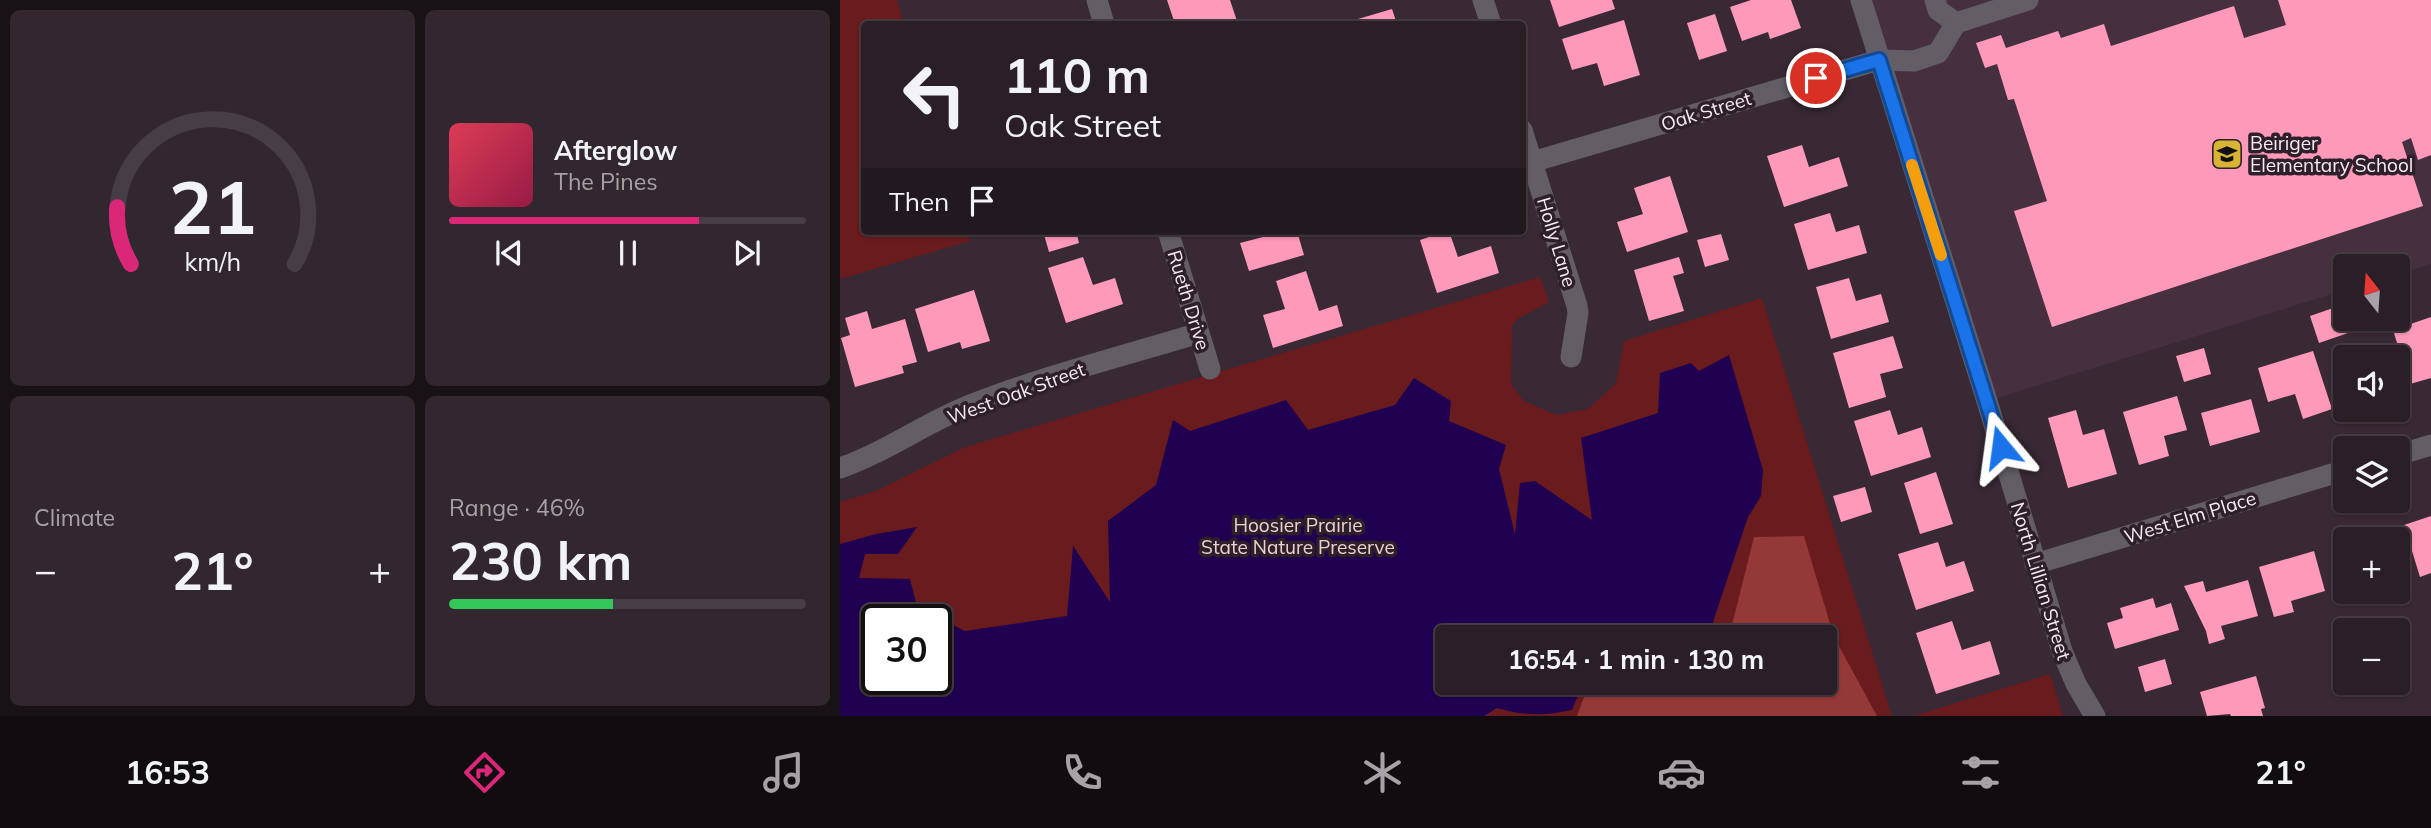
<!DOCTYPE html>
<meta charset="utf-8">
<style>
:root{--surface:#2b1f27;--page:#33272f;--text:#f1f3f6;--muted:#a6a2a7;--line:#473d44;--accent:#db2777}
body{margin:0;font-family:Mulish,sans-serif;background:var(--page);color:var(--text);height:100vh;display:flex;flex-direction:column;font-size:26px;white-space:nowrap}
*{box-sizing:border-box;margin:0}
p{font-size:23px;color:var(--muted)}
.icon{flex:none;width:38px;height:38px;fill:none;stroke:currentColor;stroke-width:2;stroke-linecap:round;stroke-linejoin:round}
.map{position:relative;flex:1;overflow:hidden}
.details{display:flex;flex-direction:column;gap:10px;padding:10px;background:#181115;width:840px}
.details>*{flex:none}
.top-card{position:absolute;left:21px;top:21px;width:665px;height:214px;border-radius:7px;box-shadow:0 2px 5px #0004,0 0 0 2px var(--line);background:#2b1f27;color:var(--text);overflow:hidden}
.needle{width:46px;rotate:343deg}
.tools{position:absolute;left:1493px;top:254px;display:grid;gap:14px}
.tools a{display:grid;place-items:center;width:77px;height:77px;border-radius:7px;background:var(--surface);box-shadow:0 2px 5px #0004,0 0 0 2px var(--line);font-size:35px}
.speed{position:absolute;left:21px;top:604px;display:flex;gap:14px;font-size:35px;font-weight:700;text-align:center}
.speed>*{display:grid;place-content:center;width:91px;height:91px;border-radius:50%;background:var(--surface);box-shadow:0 2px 5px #0004,0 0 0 2px var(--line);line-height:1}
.speed .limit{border:4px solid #111;border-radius:10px;background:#fff;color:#111}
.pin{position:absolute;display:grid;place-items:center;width:60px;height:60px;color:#fff;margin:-30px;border:4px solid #fff;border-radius:50%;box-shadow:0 2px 7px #0007}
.me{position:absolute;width:77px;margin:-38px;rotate:344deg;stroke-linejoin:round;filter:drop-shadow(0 0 5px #0008)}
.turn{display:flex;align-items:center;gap:24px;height:147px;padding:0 28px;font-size:32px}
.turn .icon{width:91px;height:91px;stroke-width:2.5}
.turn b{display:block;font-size:49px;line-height:60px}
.then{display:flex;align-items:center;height:66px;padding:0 28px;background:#0003;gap:14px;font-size:26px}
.big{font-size:52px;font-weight:700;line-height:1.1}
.details .card{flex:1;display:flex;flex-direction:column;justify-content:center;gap:10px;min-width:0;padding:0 24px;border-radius:10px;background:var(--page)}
.details .dial{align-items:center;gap:0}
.dial svg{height:182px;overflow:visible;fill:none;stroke:var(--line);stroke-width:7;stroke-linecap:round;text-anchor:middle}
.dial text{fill:var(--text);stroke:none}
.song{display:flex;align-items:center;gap:21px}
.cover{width:84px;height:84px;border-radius:10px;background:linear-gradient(135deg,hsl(350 70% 55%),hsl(340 70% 35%))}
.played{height:7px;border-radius:4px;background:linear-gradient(90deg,var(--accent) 70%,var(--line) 70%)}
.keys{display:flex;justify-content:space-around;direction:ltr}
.heat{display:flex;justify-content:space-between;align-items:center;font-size:38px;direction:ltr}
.charge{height:10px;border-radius:5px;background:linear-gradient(90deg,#34c759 46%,var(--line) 0)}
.details .tiles{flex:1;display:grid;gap:10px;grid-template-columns:repeat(2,1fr)}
.trip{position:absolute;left:595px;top:625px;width:402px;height:70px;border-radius:7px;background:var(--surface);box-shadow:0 2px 5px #0004,0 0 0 2px var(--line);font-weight:700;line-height:70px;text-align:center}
.menu{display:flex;height:112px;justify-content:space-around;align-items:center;background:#110c10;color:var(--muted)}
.menu .icon{width:49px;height:49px}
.menu .active{color:var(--accent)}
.menu b{font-size:32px;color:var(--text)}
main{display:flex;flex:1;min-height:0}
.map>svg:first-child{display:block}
</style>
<main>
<section class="details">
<div class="tiles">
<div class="card dial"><svg viewBox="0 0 100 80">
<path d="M14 69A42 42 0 1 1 86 69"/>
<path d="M14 69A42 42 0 0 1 8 44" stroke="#db2777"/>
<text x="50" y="56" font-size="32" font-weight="700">21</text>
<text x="50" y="72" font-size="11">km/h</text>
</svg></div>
<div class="card">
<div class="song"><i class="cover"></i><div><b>Afterglow</b><p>The Pines</p></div></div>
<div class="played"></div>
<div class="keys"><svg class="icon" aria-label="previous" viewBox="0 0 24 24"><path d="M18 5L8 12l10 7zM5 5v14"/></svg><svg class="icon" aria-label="pause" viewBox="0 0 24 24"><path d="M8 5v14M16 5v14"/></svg><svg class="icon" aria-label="next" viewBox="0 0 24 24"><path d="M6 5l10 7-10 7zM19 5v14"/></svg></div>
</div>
<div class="card"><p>Climate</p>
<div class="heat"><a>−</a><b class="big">21°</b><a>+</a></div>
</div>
<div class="card"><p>Range · 46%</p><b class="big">230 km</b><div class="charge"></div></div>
</div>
</section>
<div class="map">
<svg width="1591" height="716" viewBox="0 0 1591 716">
<rect width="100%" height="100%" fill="#392934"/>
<!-- built -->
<path fill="#463040" d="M 1021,0 L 1591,0 L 1591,264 L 1558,274 L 1558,266 L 1505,266 L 1505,290 L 1147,401 Z"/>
<!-- green -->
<g fill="#691b1e" fill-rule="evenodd">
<path d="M 0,0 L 57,0 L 64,24 L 24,24 L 24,231 L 127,231 L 130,241 L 0,279 Z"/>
<path d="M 700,277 L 709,302 L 676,320 L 672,326 L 671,384 L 684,401 L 717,415 L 748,409 L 776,383 L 784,341 L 922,298 L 1052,716 L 0,716 L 0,502 L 36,491 L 125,447 ZM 37,620 L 96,620 L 96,679 L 37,679 ZM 607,637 L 985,637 L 985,682 L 607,682 Z"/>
<path d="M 1210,674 L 1223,716 L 1073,716 Z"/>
</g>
<!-- forest -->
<path fill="#953838" d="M 964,536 L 994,637 L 1037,716 L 737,716 L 749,683 L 985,682 L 985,637 L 889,637 L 914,537 Z"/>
<!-- water -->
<path fill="#200050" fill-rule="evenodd" d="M 889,355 L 923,470 L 921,496 L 908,517 L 868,637 L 607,637 L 607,682 L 743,683 L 732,710 C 704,716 685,716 657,708 L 644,716 L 0,716 L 0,544 L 36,534 L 77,527 L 58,554 L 25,554 L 19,578 L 70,579 L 77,607 L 125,631 L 227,616 L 233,546 L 270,602 L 268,521 L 316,485 L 333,420 L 350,431 L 446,400 L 468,430 L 555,405 L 574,378 L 611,401 L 609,421 L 666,445 L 659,469 L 675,534 L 680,483 L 695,481 L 752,520 L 741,438 L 818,413 L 820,373 L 851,363 L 859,371 ZM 37,620 L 96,620 L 96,679 L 37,679 Z"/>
<!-- building -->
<g fill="#fe99b9">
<path d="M 327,0 L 390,0 L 398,24 L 358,24 L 357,21 L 346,24 L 335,24 Z"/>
<path d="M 710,0 L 772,0 L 775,9 L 719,27 Z"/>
<path d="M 911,0 L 951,0 L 961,28 L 930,39 L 928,32 L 902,41 L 890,7 Z"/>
<path d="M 1438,0 L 1591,0 L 1591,155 L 1578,160 L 1571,138 L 1562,142 L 1583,206 L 1212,327 L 1174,211 L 1207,201 L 1174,99 L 1168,100 L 1157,64 L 1145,68 L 1136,43 L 1161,35 L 1166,48 L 1218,31 L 1221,38 L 1264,24 L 1271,46 L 1394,6 L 1404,38 L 1446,25 Z"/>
<path d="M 552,9 L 557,24 L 520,24 L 518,19 Z"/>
<path d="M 875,14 L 887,51 L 859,60 L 847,23 Z"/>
<path d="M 784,20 L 800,75 L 764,86 L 757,63 L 732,70 L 722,39 Z"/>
<path d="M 962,145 L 969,167 L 999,157 L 1008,186 L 944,207 L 927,156 Z"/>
<path d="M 830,176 L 848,232 L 787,252 L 777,222 L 803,214 L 794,188 Z"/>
<path d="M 990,213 L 996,232 L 1019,225 L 1027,253 L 968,270 L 954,224 Z"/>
<path d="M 203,231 L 236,231 L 239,243 L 209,252 Z"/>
<path d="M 421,231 L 457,231 L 464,255 L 409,271 L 400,243 L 423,237 Z"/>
<path d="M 607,231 L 609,231 L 618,257 L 651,246 L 659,273 L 597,293 L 580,240 Z"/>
<path d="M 881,234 L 889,260 L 865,267 L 857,240 Z"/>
<path d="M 243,257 L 253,285 L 275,278 L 283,304 L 226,323 L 208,268 Z"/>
<path d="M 839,257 L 844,273 L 833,276 L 844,311 L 809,321 L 794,270 Z"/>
<path d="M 466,271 L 479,311 L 497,305 L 503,326 L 433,348 L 423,315 L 445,309 L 436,281 Z"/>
<path d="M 1009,278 L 1016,301 L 1041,294 L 1049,322 L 991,339 L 976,287 Z"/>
<path d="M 134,290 L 150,341 L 122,349 L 120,342 L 88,352 L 75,309 Z"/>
<path d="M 1499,306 L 1508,333 L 1479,343 L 1470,316 Z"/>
<path d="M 27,311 L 32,329 L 65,319 L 77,362 L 62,366 L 64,373 L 15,387 L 1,338 L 10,335 L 5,318 Z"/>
<path d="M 1591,317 L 1591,378 L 1570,384 L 1553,330 Z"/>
<path d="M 1053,336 L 1063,368 L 1040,374 L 1046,397 L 1009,408 L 993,353 Z"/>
<path d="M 1364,348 L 1371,374 L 1344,382 L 1336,356 Z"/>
<path d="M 1473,351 L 1492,409 L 1463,419 L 1455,394 L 1428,402 L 1418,368 Z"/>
<path d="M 1546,351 L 1548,357 L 1527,357 L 1527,356 Z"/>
<path d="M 1505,363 L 1505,401 L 1504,401 L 1494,366 Z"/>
<path d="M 1337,396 L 1347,430 L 1324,436 L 1329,456 L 1299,465 L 1283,412 Z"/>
<path d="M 1411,399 L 1420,432 L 1370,446 L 1361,413 Z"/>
<path d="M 1050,410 L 1058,435 L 1082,427 L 1091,457 L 1031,476 L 1014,421 Z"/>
<path d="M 1236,410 L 1243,435 L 1264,429 L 1277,474 L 1228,488 L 1208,418 Z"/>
<path d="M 1096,472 L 1113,524 L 1080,534 L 1064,483 Z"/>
<path d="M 1025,487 L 1032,512 L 1001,522 L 993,496 Z"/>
<path d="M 1591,516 L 1591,573 L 1580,577 L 1564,525 Z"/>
<path d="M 1547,528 L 1551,539 L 1511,539 L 1511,538 Z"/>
<path d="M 1505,540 L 1505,585 L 1504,585 L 1492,544 Z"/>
<path d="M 1098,542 L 1106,567 L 1124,561 L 1134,591 L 1076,610 L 1058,554 Z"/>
<path d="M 1474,551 L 1485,591 L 1451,601 L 1454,612 L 1434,617 L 1419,567 Z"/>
<path d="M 1408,580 L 1418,616 L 1381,626 L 1385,639 L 1369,644 L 1366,631 L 1344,586 L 1363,581 L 1366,592 Z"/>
<path d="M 1313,598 L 1316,608 L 1331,603 L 1339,630 L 1275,649 L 1267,623 L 1283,618 L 1280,608 Z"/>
<path d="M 1112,621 L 1122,650 L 1150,641 L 1160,674 L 1096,694 L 1076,633 Z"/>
<path d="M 1325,659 L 1332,684 L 1305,692 L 1298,667 Z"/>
<path d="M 1416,676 L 1425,708 L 1421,709 L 1423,716 L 1391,716 L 1390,714 L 1367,716 L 1360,692 Z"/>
</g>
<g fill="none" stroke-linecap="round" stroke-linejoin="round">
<!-- minor -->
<g stroke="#635e66" stroke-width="21">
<path d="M 257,0 L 264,24"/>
<path d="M 643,0 L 651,24"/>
<path d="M 1021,0 L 1147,401 L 1222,651 L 1236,684 L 1255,716"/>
<path d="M 1095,0 L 1098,10 L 1116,23"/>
<path d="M 682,130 L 737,306 L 738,313 L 731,357"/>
<path d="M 692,162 L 1039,60 L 1074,61 L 1098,53 L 1116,23 L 1188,0"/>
<path d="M 328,231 L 370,369"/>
<path d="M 1558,455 L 1591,445"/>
<path d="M 0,468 C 46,452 85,423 130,405 C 204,376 283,356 359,333"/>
<path d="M 1195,564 L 1505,470"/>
</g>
</g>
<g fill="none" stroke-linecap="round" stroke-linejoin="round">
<!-- route casing -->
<g stroke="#114b97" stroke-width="18">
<path id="route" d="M 976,78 L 1039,60 L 1161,447"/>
</g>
<!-- route -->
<use href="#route" stroke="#1a73e8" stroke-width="12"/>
<!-- slow -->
<path stroke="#f59e0b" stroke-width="12" d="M 1072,165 L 1101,255"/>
</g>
<!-- icons -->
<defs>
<g id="school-square" transform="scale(1.575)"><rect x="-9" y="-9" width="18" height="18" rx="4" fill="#d8b434" stroke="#2e1f2a"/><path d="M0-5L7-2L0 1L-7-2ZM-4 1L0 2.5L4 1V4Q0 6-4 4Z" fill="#111"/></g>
</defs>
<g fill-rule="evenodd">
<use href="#school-square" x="1387" y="154"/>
</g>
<g text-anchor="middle" stroke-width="7" stroke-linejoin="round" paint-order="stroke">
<!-- street labels -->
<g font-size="19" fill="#f6ebf3" stroke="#2e1f2a">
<text transform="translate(866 111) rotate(-17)" y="7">Oak Street</text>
<text transform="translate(717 242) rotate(73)" y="7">Holly Lane</text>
<text transform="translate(349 300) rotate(73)" y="7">Rueth Drive</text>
<text transform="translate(176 393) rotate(-20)" y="7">West Oak Street</text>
<text transform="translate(1350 517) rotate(-17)" y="7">West Elm Place</text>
<text transform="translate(1201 581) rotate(73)" y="7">North Lillian Street</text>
</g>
<!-- poi labels -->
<g font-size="19" fill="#f6ebf3" stroke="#2e1f2a" text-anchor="start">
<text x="1410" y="150">Beiriger<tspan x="1410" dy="22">Elementary School</tspan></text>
</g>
<!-- park labels -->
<g font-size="19" fill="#edd1cf" stroke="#2e1f2a">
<text x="458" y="532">Hoosier Prairie<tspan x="458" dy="22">State Nature Preserve</tspan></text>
</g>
</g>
</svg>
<div class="tools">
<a><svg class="needle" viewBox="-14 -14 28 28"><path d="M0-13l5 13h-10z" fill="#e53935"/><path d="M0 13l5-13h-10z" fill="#a6a2a7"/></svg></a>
<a><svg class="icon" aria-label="sound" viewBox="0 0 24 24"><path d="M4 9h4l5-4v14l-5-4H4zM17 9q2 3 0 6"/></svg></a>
<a><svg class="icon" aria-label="layers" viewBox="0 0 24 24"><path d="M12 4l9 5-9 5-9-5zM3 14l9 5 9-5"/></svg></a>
<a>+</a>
<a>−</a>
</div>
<div class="speed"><div class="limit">30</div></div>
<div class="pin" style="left:976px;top:78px;background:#d93025"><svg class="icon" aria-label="arrive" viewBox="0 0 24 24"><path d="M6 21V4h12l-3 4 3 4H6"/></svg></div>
<svg class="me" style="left:1161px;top:447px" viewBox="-20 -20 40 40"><path d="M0-17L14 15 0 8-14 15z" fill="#1a73e8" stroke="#fff" stroke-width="4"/></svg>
<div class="trip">16:54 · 1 min · 130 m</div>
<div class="top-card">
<div class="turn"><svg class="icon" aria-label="left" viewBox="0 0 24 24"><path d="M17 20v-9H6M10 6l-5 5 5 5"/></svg><div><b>110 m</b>Oak Street</div></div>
<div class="then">Then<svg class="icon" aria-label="arrive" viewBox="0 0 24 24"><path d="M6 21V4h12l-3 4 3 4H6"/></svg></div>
</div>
</div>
</main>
<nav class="menu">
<b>16:53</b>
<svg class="icon active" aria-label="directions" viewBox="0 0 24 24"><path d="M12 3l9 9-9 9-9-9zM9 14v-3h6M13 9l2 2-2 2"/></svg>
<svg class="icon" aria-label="music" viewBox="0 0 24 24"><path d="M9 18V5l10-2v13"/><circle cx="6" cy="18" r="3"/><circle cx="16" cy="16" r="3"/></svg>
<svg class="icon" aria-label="phone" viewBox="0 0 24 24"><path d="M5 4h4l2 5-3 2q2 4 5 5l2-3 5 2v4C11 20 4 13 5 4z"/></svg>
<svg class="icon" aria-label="climate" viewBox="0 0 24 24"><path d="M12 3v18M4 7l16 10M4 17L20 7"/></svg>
<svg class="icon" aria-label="car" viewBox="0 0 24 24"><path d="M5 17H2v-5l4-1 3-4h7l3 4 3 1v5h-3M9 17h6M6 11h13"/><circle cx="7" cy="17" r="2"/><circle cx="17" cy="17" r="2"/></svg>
<svg class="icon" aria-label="filters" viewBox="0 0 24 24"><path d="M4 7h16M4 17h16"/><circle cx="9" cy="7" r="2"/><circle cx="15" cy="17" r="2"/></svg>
<b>21°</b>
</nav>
